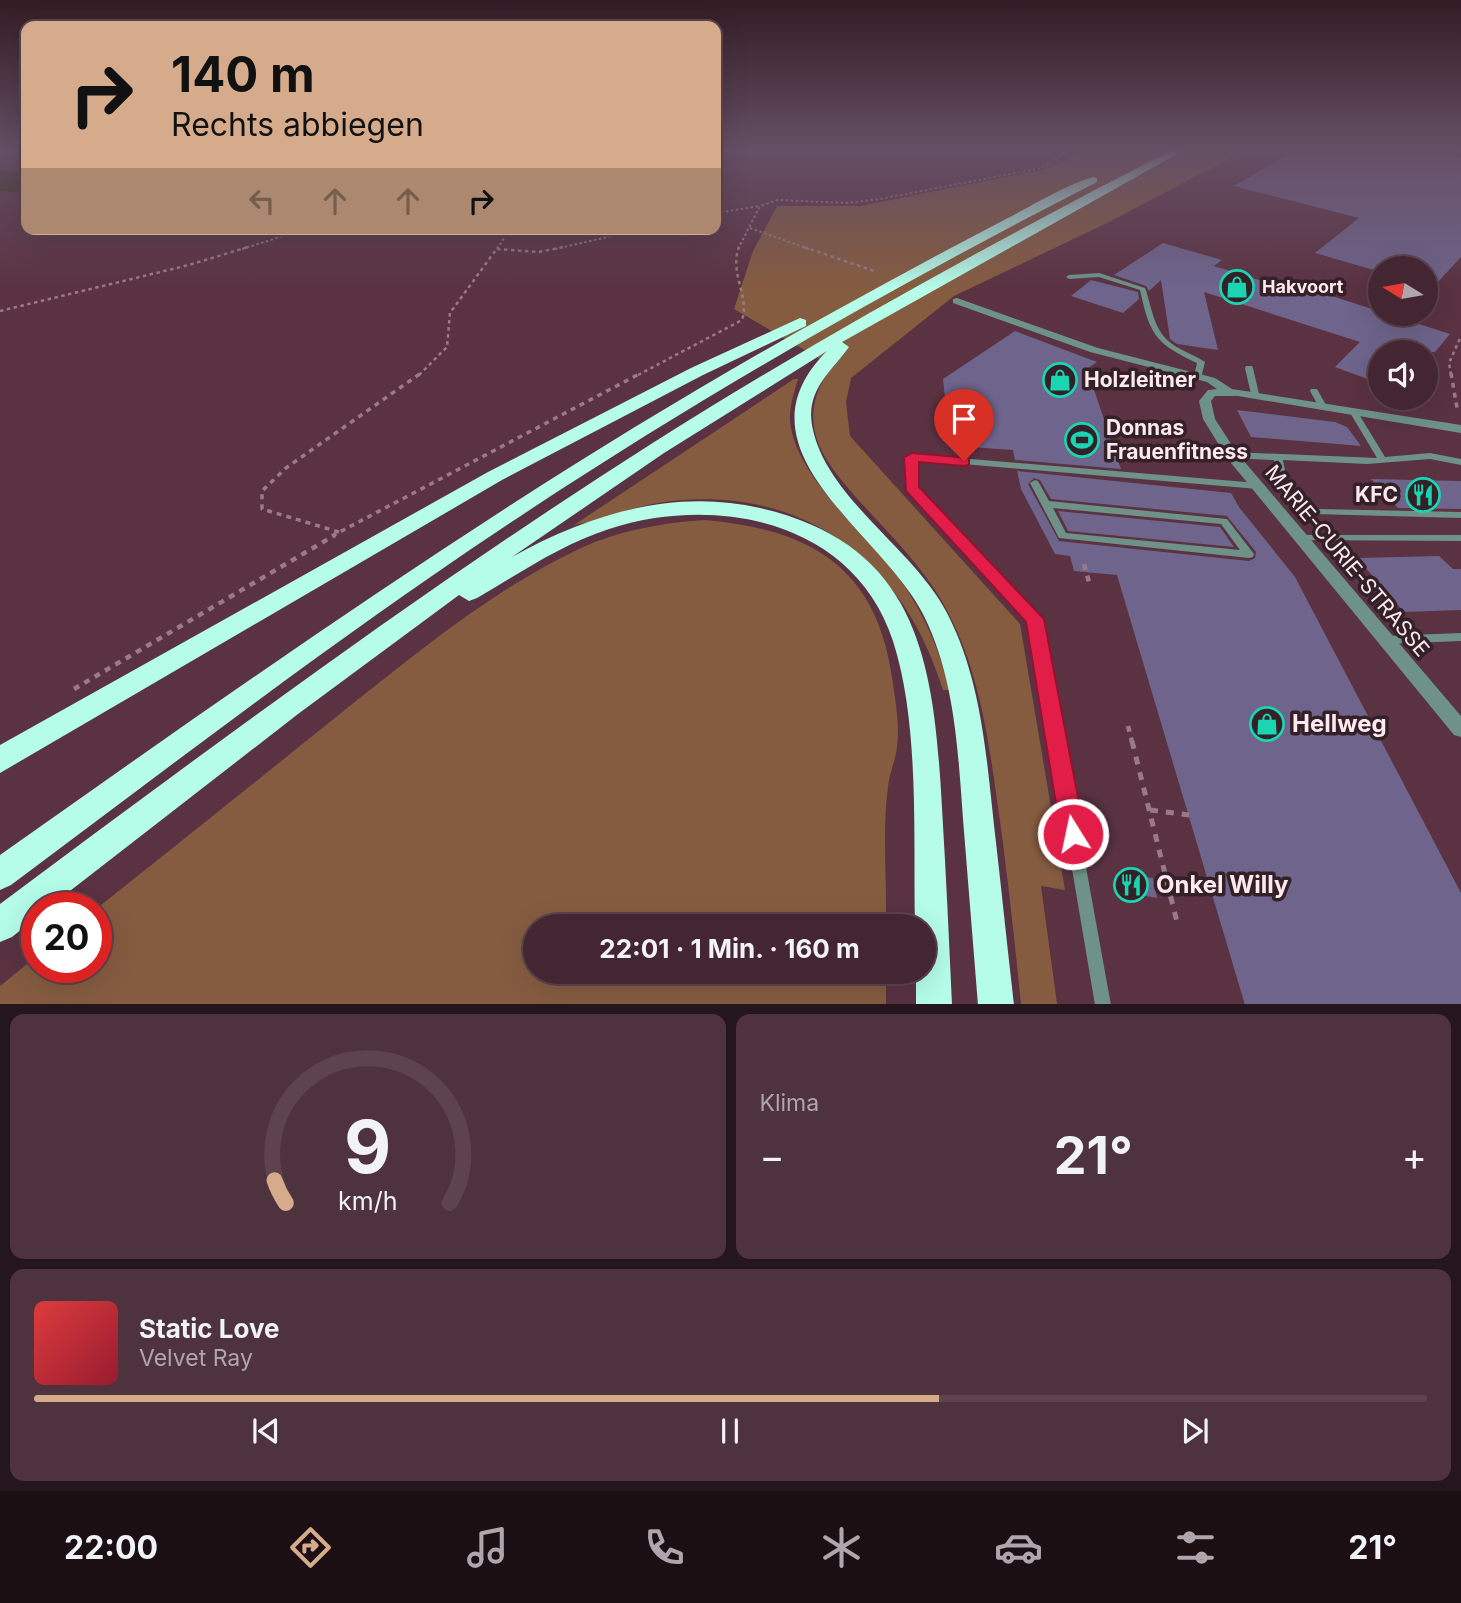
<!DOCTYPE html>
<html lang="de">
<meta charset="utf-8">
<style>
:root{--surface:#442632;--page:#4e323e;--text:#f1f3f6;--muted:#afa5ac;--line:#5c434d;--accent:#d6ab8b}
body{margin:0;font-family:Inter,sans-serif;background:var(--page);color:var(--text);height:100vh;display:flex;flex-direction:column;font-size:26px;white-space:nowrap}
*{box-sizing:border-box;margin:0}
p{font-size:23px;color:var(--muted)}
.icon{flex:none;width:38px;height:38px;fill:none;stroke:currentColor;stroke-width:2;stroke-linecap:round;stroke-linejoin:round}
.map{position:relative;height:1004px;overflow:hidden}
.details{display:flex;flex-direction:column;gap:10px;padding:10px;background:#25151c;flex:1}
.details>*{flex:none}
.top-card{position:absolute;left:21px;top:21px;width:700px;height:214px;border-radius:14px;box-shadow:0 7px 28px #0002,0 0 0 2px var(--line);background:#d6ab8b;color:#111;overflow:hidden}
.needle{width:46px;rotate:281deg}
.buttons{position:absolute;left:1368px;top:256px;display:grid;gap:14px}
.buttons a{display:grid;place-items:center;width:70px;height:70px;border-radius:50%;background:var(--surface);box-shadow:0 7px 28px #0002,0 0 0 2px var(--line);font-size:35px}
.speed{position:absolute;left:21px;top:892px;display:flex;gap:14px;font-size:35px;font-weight:700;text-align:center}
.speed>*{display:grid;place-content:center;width:91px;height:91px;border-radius:50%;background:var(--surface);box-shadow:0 7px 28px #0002,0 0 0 2px var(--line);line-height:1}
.speed .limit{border:10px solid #d22;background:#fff;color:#111}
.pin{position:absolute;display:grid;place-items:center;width:60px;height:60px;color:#fff;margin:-72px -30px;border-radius:50% 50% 50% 0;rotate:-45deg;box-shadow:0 0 7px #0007}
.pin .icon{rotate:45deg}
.me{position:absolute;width:77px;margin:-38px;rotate:350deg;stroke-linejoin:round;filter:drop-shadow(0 0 5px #0008)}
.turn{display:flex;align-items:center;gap:24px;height:147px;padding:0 35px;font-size:32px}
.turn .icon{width:91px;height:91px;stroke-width:2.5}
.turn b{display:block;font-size:49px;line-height:60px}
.lanes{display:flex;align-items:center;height:66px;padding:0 35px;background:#0003;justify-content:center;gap:35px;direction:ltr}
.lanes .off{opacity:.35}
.big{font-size:52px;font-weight:700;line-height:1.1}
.details .tile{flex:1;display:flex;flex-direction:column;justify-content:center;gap:10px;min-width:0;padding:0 24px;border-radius:14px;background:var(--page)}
.details .dial{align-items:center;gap:0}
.dial svg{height:182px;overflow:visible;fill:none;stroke:var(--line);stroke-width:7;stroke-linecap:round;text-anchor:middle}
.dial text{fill:var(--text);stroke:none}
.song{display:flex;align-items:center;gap:21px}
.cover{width:84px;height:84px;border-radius:10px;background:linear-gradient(135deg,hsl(0 70% 55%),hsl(350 70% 35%))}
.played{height:7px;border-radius:4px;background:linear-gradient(90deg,var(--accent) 65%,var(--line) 65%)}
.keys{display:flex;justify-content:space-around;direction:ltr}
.heat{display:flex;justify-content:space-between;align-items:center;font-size:38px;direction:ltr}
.details .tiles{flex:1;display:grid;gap:10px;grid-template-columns:1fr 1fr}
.tile:last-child{grid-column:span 2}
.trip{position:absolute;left:523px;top:914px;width:413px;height:70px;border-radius:35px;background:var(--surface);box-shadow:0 7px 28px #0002,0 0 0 2px var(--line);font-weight:700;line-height:70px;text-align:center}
.tab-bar{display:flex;height:112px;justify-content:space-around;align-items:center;background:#1b0f14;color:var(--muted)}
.tab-bar .icon{width:49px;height:49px}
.tab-bar .on{color:var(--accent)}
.tab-bar b{font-size:32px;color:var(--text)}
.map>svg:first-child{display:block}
</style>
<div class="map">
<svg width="1461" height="1005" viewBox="0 0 1461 1005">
<rect width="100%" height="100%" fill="#5a3242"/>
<!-- green -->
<g fill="#855c40">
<path d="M 1080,149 L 1248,149 L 1107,223 L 954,296 L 851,378 L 846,402 L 850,436 L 1020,624 L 1065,890 L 1041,886 L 1057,1004 L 1021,1004 C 1014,936 1007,868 997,800 C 987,729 977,660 940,598 C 912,551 868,515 835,472 C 807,435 806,403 832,366 L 734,309 L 753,251 L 777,206 L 861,206 L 1046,169 L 1069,159 Z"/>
<path d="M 794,379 L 798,379 C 794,392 789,408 790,422 C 796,477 867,535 899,578 C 924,613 939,649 950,690 L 943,690 C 904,563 808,487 672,501 C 638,504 607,519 574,525 Z"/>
<path d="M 704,520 C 809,529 876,566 892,677 C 895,699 900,724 897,746 C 896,760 889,773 888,787 C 882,832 887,881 886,926 L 536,926 L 536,971 L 886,971 L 886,1004 L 0,1004 L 0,986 L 37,956 L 37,968 L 96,968 L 96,909 C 178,844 259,779 341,713 C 416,654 493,589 581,548 C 620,530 662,523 704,520 Z"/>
</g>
<!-- water -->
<path fill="#2b2f07" d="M 26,170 L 26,193 L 0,191 L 0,171 Z"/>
<!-- building -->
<g fill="#6e648c" fill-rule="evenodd">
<path d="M 1297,149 L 1418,149 L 1461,157 L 1461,257 L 1426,295 L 1426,268 L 1381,268 L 1381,272 L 1315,253 L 1359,218 L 1234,186 Z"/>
<path d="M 1163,243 L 1222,260 L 1214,266 L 1304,294 L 1310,289 L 1450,334 L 1435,352 L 1381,352 L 1381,384 L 1335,367 L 1360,342 L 1204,292 L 1218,350 L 1177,344 L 1170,339 L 1161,280 L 1149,291 L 1146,286 L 1114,275 Z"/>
<path d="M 1091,280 L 1138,292 L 1139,299 L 1123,313 L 1071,296 Z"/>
<path d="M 1015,331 L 1097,362 L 1087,369 L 1121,469 L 1015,460 L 1013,450 L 970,447 L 964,408 L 946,406 L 943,379 Z"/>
<path d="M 1237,410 L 1335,422 L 1347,427 L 1361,446 L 1251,437 Z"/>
<path d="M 1017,471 L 1231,493 L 1239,507 L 1295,577 L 1461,893 L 1461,1005 L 1245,1005 L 1117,575 L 1074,571 L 1070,556 L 1055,554 L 1021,489 ZM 1034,478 L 1040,480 L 1051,499 L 1227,516 L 1256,552 L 1255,558 L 1249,561 L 1059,541 L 1028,484 Z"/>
<path d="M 1371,479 L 1461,481 L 1461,509 L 1398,508 Z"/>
<path d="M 1058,511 L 1220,527 L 1234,547 L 1068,531 Z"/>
<path d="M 1439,556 L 1453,569 L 1461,569 L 1461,610 L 1404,612 L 1357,558 Z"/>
<path d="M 1124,875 L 1153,878 L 1157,898 L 1128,893 Z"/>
</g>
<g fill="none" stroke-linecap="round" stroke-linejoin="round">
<!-- path-far4 -->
<g stroke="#9a7a86" stroke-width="2" stroke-dasharray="2.5 2.5" stroke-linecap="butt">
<path d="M 716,213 L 760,206"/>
<path d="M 750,228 L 809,249"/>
<path d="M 242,249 L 305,229"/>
<path d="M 497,249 L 510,229"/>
<path d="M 555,249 L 643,229"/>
<path d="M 738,249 L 760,206 L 778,200 L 847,203 L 880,199 L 1042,168 L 1070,149"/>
</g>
<!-- path-far3 -->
<g stroke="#9a7a86" stroke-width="2.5" stroke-dasharray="3.5 3.5" stroke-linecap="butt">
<path d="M 804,247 L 877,272"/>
<path d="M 497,249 L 539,252 L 563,247"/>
<path d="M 0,311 L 189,265 L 248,247"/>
<path d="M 419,375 L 447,347 L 450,313 L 498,247"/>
<path d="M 638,375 L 742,320 C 750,296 729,274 739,247"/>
<path d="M 1451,375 L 1449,363 L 1461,336"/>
</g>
<!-- path-far2 -->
<g stroke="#9a7a86" stroke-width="3.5" stroke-dasharray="5 5" stroke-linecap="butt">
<path d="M 1451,373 L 1457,408"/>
<path d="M 339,532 L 262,509 L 262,491 L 286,468 L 421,373"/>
<path d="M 332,536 L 641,373"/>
</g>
<!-- path-far1 -->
<g stroke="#9a7a86" stroke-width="4.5" stroke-dasharray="6 6" stroke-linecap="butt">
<path d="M 1084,564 L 1089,582"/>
<path d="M 74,689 L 335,535"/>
<path d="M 1128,726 L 1132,742"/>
</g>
<!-- path -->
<g stroke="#9a7a86" stroke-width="5" stroke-dasharray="8 8" stroke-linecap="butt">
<path d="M 1132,741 L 1178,926"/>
<path d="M 1150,810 L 1189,815"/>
</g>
<!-- service -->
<g fill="#6e9287" fill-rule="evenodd">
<path d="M 1099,273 L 1145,288 C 1153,310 1153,332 1175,346 C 1185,352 1196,356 1205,362 L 1201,378 L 1198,378 L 1194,376 L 1197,363 C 1155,343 1150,335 1140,290 L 1099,277 L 1069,279 L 1066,277 L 1069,275 Z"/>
<path d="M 1246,366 L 1252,366 L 1253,368 L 1259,394 L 1258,396 L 1252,396 L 1251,394 L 1245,368 Z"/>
<path d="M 1311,389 L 1317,389 L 1326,405 L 1325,407 L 1319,407 L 1310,391 Z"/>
<path d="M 1353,408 L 1357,411 L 1385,457 L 1430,453 L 1461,459 L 1461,465 L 1430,459 L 1367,464 L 1283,460 C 1287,484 1296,499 1318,509 L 1461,512 L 1461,518 L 1314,514 C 1289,503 1277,486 1274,460 L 1232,458 L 1228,455 L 1232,452 L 1377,458 L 1349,411 Z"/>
<path d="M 912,454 L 1258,483 L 1263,486 L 1258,489 L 916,460 L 916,487 L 1041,619 L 1111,1005 L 1095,1005 L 1030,620 L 908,490 L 906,488 L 907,457 Z"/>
<path d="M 1035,480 L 1038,481 L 1049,501 L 1227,519 L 1254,554 L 1253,557 L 1249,558 L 1059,538 L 1030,483 ZM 1053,508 L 1221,524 L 1240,550 L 1066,533 Z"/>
<path d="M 1300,535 L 1461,535 L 1461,541 L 1296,540 L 1295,538 L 1296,536 Z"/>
<path d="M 1461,633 L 1461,641 L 1385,644 L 1381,643 L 1379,640 L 1381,637 L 1385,636 Z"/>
</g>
<!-- minor -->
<path fill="#6e9287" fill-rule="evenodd" d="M 957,298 L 1098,348 L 1215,378 L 1232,389 L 1461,425 L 1461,433 L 1238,396 L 1215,396 L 1211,401 L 1215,419 L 1237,453 L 1461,716 L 1461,737 L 1454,735 L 1227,458 L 1203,419 L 1199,401 L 1208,390 L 1217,389 L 1207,382 L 1090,352 L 953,303 L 953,299 Z"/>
<!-- motorway -->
<g fill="#b5fde9" fill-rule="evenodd">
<path d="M 1174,149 L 1186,149 L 842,342 L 849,347 C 829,374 804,392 813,430 C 829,500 914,549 947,613 C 981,679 986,752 994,825 C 1001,885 1007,945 1014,1005 L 978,1005 C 973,943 968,881 963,819 C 958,751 955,679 924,616 C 883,532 728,450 827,351 L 664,453 L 512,557 C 587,515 673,488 760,508 C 922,545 934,667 942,808 C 946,874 949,939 952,1005 L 916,1005 L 916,971 L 924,971 L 924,926 L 915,926 C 913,837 920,725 893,641 C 854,521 717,494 609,529 C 562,544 520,573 477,598 L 469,601 L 459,595 L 298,714 L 48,908 L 37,908 L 37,917 L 12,937 L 0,942 L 0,904 C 212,746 425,588 648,446 C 818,338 995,241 1174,149 Z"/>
<path d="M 1093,177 L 1097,178 L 1097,182 C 892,287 692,401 501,529 C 333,641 173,764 11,885 L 0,890 L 0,855 C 272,663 543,471 835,311 C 891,280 948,249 1006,219 C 1034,205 1063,186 1093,177 Z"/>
<path d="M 800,318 L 806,320 L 806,326 L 703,375 L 502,480 L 0,773 L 0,745 L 488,472 L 691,368 Z"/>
</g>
</g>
<!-- sky -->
<linearGradient id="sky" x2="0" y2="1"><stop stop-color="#321c24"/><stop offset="0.52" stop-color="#654f65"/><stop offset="1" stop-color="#654f65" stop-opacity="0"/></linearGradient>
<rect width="1461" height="289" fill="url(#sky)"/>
<!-- route -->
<path fill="#e11d48" stroke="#92132f" stroke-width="2" d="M 912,453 L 969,458 L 969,465 L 964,466 L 919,462 L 919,487 L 1044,619 L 1085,834 L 1081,841 L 1073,845 L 1065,841 L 1061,834 L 1026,622 L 906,491 L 904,457 Z"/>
<!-- icons -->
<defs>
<g id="shop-ring" transform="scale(1.75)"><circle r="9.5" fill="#342128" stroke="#1ad5b2" stroke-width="1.5"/><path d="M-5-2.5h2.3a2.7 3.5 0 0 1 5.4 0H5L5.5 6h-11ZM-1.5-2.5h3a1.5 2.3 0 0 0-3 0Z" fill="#1ad5b2"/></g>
<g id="stadium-ring" transform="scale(1.75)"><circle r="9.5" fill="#342128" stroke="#1ad5b2" stroke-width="1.5"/><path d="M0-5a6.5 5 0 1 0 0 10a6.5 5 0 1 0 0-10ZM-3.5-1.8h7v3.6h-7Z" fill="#1ad5b2"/></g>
<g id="restaurant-ring" transform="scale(1.75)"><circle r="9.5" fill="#342128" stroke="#1ad5b2" stroke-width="1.5"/><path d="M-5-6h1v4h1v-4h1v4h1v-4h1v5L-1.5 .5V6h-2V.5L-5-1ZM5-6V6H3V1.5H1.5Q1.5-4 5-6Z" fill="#1ad5b2"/></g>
</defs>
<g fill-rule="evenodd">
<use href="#shop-ring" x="1237" y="287"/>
<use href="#shop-ring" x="1060" y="380"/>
<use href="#stadium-ring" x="1082" y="440"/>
<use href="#restaurant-ring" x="1423" y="495"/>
<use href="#shop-ring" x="1267" y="724"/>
<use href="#restaurant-ring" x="1131" y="885"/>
</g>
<g text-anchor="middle" stroke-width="7" stroke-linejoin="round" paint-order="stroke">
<!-- far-poi labels -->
<g font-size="18" font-weight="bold" fill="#fee9f0" stroke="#342128" text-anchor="start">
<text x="1262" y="293">Hakvoort</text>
</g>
<!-- poi labels -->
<g font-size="21" font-weight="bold" fill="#fee9f0" stroke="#342128" text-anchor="start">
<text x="1084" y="387">Holzleitner</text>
<text x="1106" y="435">Donnas<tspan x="1106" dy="24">Frauenfitness</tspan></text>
<text x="1398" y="502" text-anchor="end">KFC</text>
</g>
<!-- street labels -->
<g font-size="21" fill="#fee9f0" stroke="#342128">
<text transform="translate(1347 561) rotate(50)" y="7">MARIE-CURIE-STRASSE</text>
</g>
<!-- near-poi labels -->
<g font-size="24" font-weight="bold" fill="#fee9f0" stroke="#342128" text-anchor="start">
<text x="1292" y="732">Hellweg</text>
<text x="1156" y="893">Onkel Willy</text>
</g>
</g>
</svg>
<div class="buttons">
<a><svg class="needle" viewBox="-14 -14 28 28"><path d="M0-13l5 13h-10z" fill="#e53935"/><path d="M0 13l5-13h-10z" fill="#afa5ac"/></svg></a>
<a><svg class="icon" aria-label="sound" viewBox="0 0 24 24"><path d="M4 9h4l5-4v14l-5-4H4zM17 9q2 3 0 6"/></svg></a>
</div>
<div class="speed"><div class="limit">20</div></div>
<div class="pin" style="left:964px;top:461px;background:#d93025"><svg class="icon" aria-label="arrive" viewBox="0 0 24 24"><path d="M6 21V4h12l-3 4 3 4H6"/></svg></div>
<svg class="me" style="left:1073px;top:834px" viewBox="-20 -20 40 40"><circle r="17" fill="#e11d48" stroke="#fff" stroke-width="3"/><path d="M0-11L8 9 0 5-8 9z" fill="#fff"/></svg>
<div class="trip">22:01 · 1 Min. · 160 m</div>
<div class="top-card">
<div class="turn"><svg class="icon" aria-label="right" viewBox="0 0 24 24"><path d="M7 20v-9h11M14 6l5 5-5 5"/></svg><div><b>140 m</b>Rechts abbiegen</div></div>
<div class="lanes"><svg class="icon off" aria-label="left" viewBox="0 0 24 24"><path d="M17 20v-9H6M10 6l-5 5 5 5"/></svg><svg class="icon off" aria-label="ahead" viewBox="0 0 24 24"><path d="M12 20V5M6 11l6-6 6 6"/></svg><svg class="icon off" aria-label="ahead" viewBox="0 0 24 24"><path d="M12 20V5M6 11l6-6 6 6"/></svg><svg class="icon" aria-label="right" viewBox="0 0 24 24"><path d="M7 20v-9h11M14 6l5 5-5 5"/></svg></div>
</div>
</div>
<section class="details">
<div class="tiles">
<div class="tile dial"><svg viewBox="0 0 100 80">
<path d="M14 69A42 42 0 1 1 86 69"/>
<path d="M14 69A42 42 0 0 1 9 59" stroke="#d6ab8b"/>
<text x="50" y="56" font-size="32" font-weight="700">9</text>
<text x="50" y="72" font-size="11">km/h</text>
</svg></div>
<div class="tile"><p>Klima</p>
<div class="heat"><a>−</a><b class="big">21°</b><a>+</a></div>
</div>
<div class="tile">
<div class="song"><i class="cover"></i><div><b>Static Love</b><p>Velvet Ray</p></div></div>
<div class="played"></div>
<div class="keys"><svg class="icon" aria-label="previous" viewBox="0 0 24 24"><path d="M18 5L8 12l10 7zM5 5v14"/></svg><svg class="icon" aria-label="pause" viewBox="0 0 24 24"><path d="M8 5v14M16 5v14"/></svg><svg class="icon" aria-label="next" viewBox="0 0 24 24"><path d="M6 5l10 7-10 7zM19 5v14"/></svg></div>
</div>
</div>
</section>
<nav class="tab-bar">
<b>22:00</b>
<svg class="icon on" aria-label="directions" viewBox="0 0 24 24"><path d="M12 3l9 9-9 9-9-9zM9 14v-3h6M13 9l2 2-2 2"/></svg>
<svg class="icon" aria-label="music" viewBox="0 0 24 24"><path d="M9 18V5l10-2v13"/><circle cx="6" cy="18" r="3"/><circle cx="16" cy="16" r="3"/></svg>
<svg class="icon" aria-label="phone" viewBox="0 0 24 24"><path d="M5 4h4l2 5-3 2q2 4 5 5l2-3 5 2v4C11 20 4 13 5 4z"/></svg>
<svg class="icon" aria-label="climate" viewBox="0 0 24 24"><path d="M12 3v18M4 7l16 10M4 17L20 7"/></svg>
<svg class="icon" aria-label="car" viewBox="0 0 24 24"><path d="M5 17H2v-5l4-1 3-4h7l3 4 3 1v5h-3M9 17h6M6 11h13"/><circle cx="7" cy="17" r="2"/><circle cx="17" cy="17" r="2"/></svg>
<svg class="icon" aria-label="filters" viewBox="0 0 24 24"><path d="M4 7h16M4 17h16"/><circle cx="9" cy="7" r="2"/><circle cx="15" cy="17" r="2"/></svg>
<b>21°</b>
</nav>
